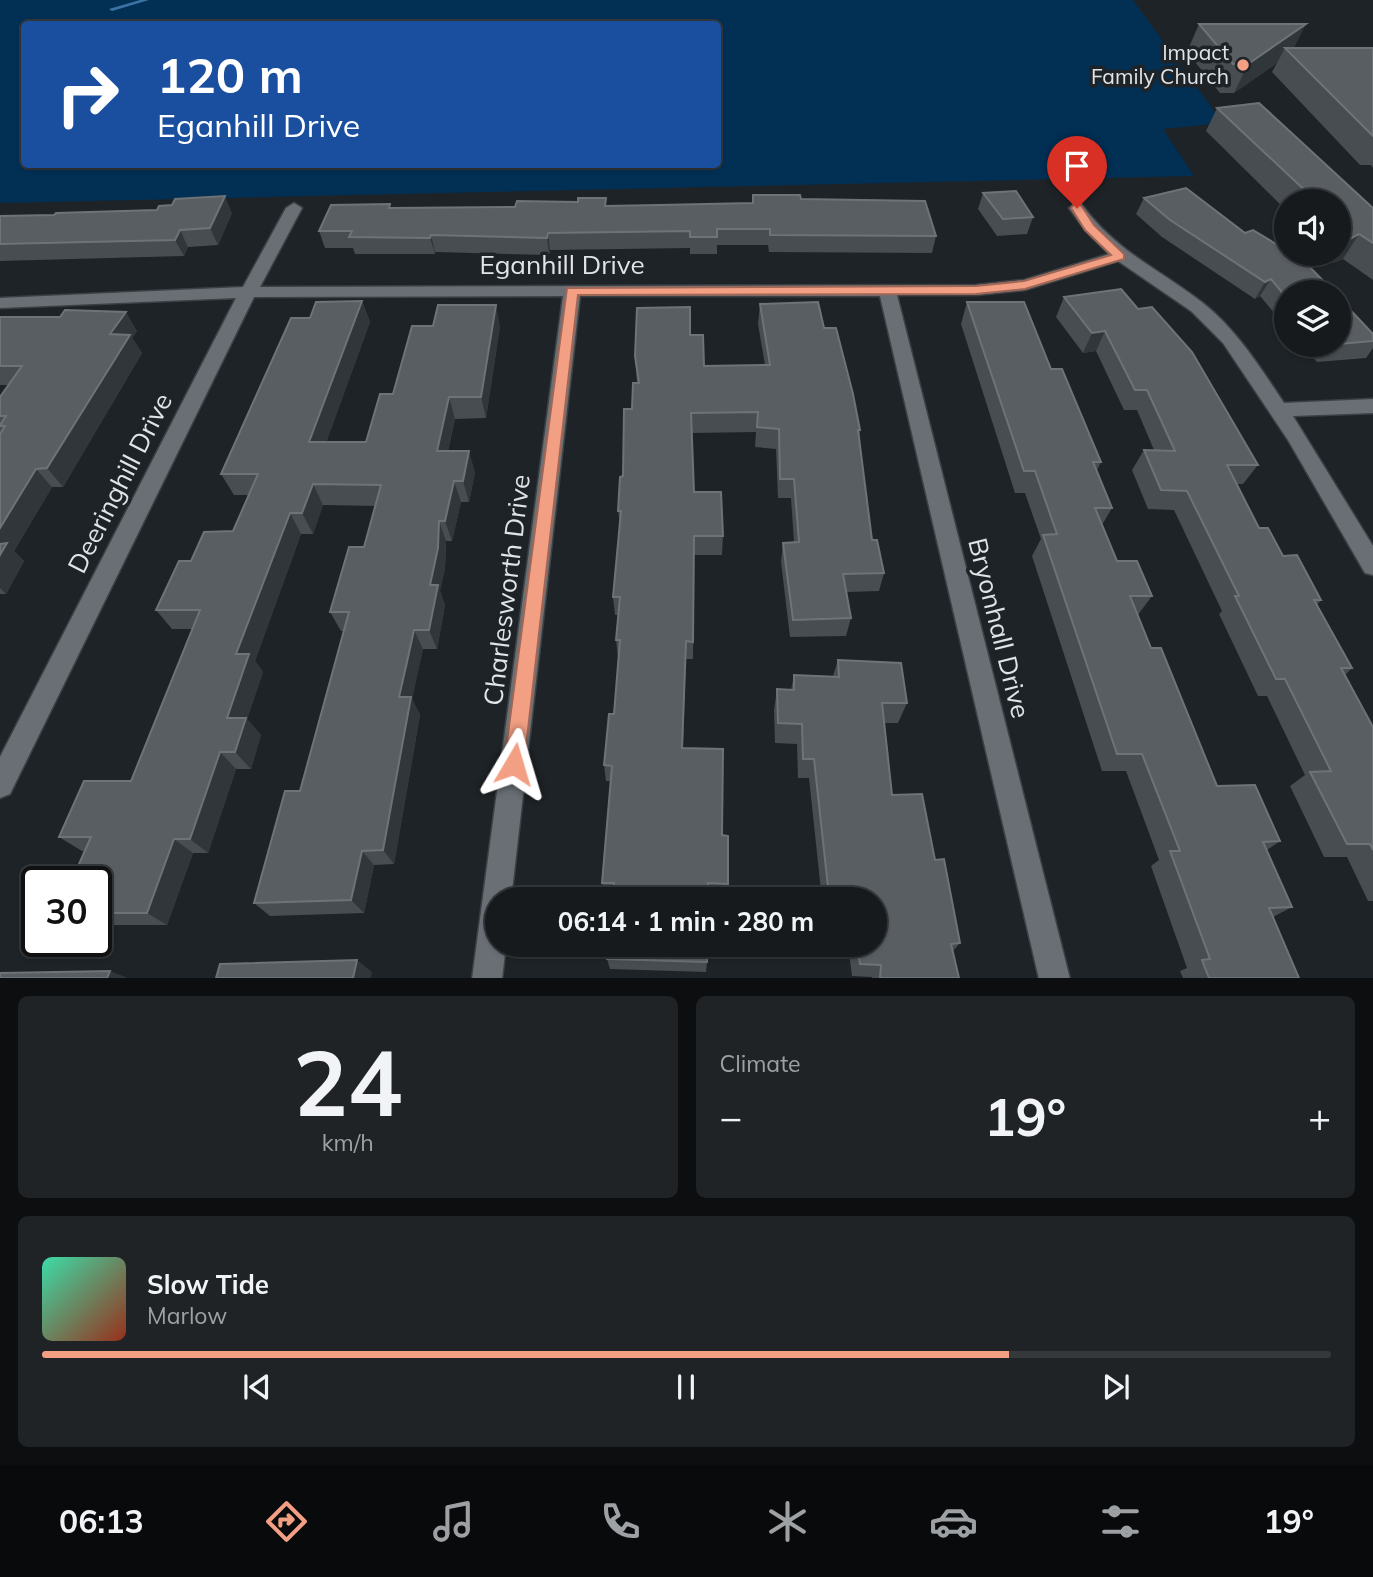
<!DOCTYPE html>
<meta charset="utf-8">
<style>
:root{--surface:#161a1d;--page:#1f2326;--text:#f1f3f6;--muted:#9ea1a4;--line:#35383b;--accent:#f39f84}
body{margin:0;font-family:Mulish,sans-serif;background:var(--page);color:var(--text);height:100vh;display:flex;flex-direction:column;font-size:26px;white-space:nowrap}
*{box-sizing:border-box;margin:0}
p{font-size:23px;color:var(--muted)}
.icon{flex:none;width:38px;height:38px;fill:none;stroke:currentColor;stroke-width:2;stroke-linecap:round;stroke-linejoin:round}
.map{position:relative;height:978px;overflow:hidden}
.details{display:flex;flex-direction:column;gap:18px;padding:18px;background:#0c0e10;flex:1}
.details>*{flex:none}
.banner{position:absolute;left:21px;top:21px;width:700px;height:147px;border-radius:7px;box-shadow:0 2px 5px #0004,0 0 0 2px var(--line);background:#1a4fa0;color:#fff;overflow:hidden}
.tools{position:absolute;left:1274px;top:189px;display:grid;gap:14px}
.tools a{display:grid;place-items:center;width:77px;height:77px;border-radius:50%;background:var(--surface);box-shadow:0 2px 5px #0004,0 0 0 2px var(--line);font-size:35px}
.speed{position:absolute;left:21px;top:866px;display:flex;gap:14px;font-size:35px;font-weight:700;text-align:center}
.speed>*{display:grid;place-content:center;width:91px;height:91px;border-radius:50%;background:var(--surface);box-shadow:0 2px 5px #0004,0 0 0 2px var(--line);line-height:1}
.speed .limit{border:4px solid #111;border-radius:10px;background:#fff;color:#111}
.pin{position:absolute;display:grid;place-items:center;width:60px;height:60px;color:#fff;margin:-72px -30px;border-radius:50% 50% 50% 0;rotate:-45deg;box-shadow:0 0 7px #0007}
.pin .icon{rotate:45deg}
.me{position:absolute;width:77px;margin:-38px;rotate:7deg;stroke-linejoin:round;filter:drop-shadow(0 0 5px #0008)}
.turn{display:flex;align-items:center;gap:24px;height:147px;padding:0 21px;font-size:32px}
.turn .icon{width:91px;height:91px;stroke-width:2.5}
.turn b{display:block;font-size:49px;line-height:60px}
.big{font-size:52px;font-weight:700;line-height:1.1}
.details .card{flex:1;display:flex;flex-direction:column;justify-content:center;gap:10px;min-width:0;padding:0 24px;border-radius:10px;background:var(--page)}
.details .dial{align-items:center;gap:0}
.dial b{font-size:91px;line-height:1}
.song{display:flex;align-items:center;gap:21px}
.cover{width:84px;height:84px;border-radius:10px;background:linear-gradient(135deg,hsl(160 70% 55%),hsl(10 70% 35%))}
.played{height:7px;border-radius:4px;background:linear-gradient(90deg,var(--accent) 75%,var(--line) 75%)}
.keys{display:flex;justify-content:space-around;direction:ltr}
.heat{display:flex;justify-content:space-between;align-items:center;font-size:38px;direction:ltr}
.details .tiles{flex:1;display:grid;gap:18px;grid-template-columns:1fr 1fr}
.card:last-child{grid-column:span 2}
.trip{position:absolute;left:485px;top:887px;width:402px;height:70px;border-radius:35px;background:var(--surface);box-shadow:0 2px 5px #0004,0 0 0 2px var(--line);font-weight:700;line-height:70px;text-align:center}
.tab-bar{display:flex;height:112px;justify-content:space-around;align-items:center;background:#090a0c;color:var(--muted)}
.tab-bar .icon{width:49px;height:49px}
.tab-bar .selected{color:var(--accent)}
.tab-bar b{font-size:32px;color:var(--text)}
.map>svg:first-child{display:block}
</style>
<div class="map">
<svg width="1373" height="979" viewBox="0 0 1373 979">
<rect width="100%" height="100%" fill="#1e2327"/>
<!-- green -->
<path fill="#023055" fill-rule="evenodd" d="M 0,0 L 1133,0 L 1223,123 L 1163,129 L 1194,176 L 0,203 ZM 24,24 L 718,24 L 718,164 L 24,164 Z"/>
<g fill="none" stroke-linecap="round" stroke-linejoin="round">
<!-- stream -->
<path fill="#3c73a7" fill-rule="evenodd" d="M 140,0 L 149,0 L 112,11 L 109,9 Z"/>
<!-- minor casing -->
<g stroke="#3c4044" stroke-width="3">
<path id="minor" d="M 294,203 L 302,208 L 260,287 L 976,285 L 1024,280 L 1109,254 L 1086,231 L 1069,208 L 1077,203 L 1082,205 C 1118,253 1158,268 1203,303 C 1237,330 1260,367 1284,403 L 1373,399 L 1373,413 L 1293,416 L 1373,546 L 1373,575 L 1365,573 L 1288,440 L 1223,343 L 1191,311 L 1118,261 L 1025,290 L 976,295 L 897,295 L 1070,979 L 1039,979 L 880,296 L 580,296 L 511,900 L 497,900 L 497,945 L 506,945 L 502,979 L 472,979 L 563,296 L 254,297 L 10,794 L 0,798 L 0,757 L 236,298 L 0,308 L 0,298 L 243,287 L 286,208 Z"/>
</g>
<!-- minor -->
<use href="#minor" fill="#696f75" fill-rule="evenodd"/>
</g>
<!-- wall -->
<g fill="#484d52">
<path d="M 1199,24 L 1294,48 L 1373,48 L 1373,168 L 1371,165 L 1360,165 L 1272,72 L 1277,63 L 1234,93 L 1220,93 L 1187,52 Z"/>
<path d="M 1217,108 L 1373,208 L 1373,280 L 1343,259 L 1333,263 L 1324,254 L 1339,254 L 1339,201 L 1286,201 L 1286,210 L 1206,131 Z"/>
<path d="M 983,193 L 1033,217 L 1027,234 L 997,236 L 978,209 Z"/>
<path d="M 753,195 L 801,199 L 936,236 L 932,253 L 769,252 L 768,245 L 717,245 L 717,254 L 690,254 L 690,248 L 550,250 L 549,255 L 435,252 L 435,254 L 355,254 L 353,248 L 325,248 L 319,231 L 391,208 L 515,207 L 578,202 L 606,206 L 752,203 Z"/>
<path d="M 1144,198 L 1245,233 L 1286,292 L 1286,327 L 1260,296 L 1255,299 L 1162,237 L 1136,214 Z"/>
<path d="M 232,213 L 218,245 L 188,247 L 184,256 L 0,261 L 0,216 Z"/>
<path d="M 1121,289 L 1258,465 L 1243,484 L 1237,484 L 1259,528 L 1321,600 L 1317,605 L 1352,668 L 1345,675 L 1373,727 L 1373,901 L 1368,901 L 1347,857 L 1324,857 L 1290,786 L 1305,775 L 1267,696 L 1258,696 L 1219,614 L 1222,611 L 1174,510 L 1148,509 L 1132,470 L 1144,450 L 1154,450 L 1137,410 L 1124,410 L 1096,351 L 1083,353 L 1056,317 L 1064,297 Z"/>
<path d="M 1339,298 L 1373,334 L 1373,348 L 1366,358 L 1317,362 L 1302,345 L 1339,345 Z"/>
<path d="M 362,301 L 370,322 L 326,442 L 366,442 L 393,394 L 500,326 L 486,418 L 455,419 L 448,451 L 475,472 L 469,502 L 461,502 L 452,541 L 446,541 L 445,568 L 440,591 L 445,605 L 437,649 L 423,649 L 416,680 L 412,699 L 420,715 L 394,864 L 374,865 L 364,913 L 270,916 L 254,903 L 300,791 L 344,631 L 341,631 L 330,612 L 364,547 L 376,506 L 323,505 L 313,534 L 301,534 L 255,661 L 263,672 L 247,719 L 261,735 L 251,769 L 236,769 L 208,853 L 193,853 L 167,925 L 96,925 L 96,882 L 85,851 L 82,851 L 59,837 L 131,781 L 192,629 L 172,629 L 156,610 L 191,561 L 233,531 L 249,495 L 234,495 L 221,474 L 310,318 Z"/>
<path d="M 967,302 L 1051,369 L 1101,462 L 1097,470 L 1112,508 L 1102,525 L 1117,561 L 1152,596 L 1137,616 L 1151,648 L 1217,786 L 1280,841 L 1267,850 L 1292,907 L 1273,917 L 1299,978 L 1183,978 L 1180,971 L 1187,968 L 1151,866 L 1159,860 L 1126,771 L 1102,771 L 1032,556 L 1041,539 L 1025,493 L 1015,493 L 961,324 Z"/>
<path d="M 760,304 L 824,328 L 860,430 L 859,437 L 872,540 L 884,573 L 879,591 L 847,592 L 851,618 L 846,636 L 790,637 L 781,562 L 783,543 L 794,542 L 791,498 L 778,498 L 776,449 L 755,447 L 756,432 L 692,433 L 694,492 L 723,536 L 722,555 L 694,555 L 693,659 L 686,659 L 683,748 L 722,835 L 728,884 L 727,897 L 605,895 L 602,883 L 611,781 L 606,781 L 604,765 L 614,714 L 618,658 L 616,640 L 618,615 L 615,615 L 613,597 L 620,524 L 618,511 L 632,409 L 637,383 L 635,356 L 690,335 L 704,366 L 765,365 L 758,324 Z"/>
<path d="M 0,317 L 60,317 L 137,331 L 132,338 L 142,353 L 63,487 L 52,487 L 14,551 L 24,561 L 6,594 L 0,594 L 0,434 L 1,432 L 0,431 L 0,397 L 9,385 L 0,385 Z"/>
<path d="M 838,660 L 907,703 L 898,723 L 884,723 L 892,795 L 935,860 L 960,943 L 953,951 L 959,978 L 872,978 L 872,977 L 852,976 L 848,945 L 875,945 L 875,900 L 822,900 L 809,778 L 798,778 L 797,744 L 775,743 L 774,710 L 777,689 L 791,690 L 794,675 L 833,676 Z"/>
<path d="M 607,959 L 707,962 L 706,972 L 610,969 Z"/>
</g>
<!-- shaded-wall -->
<g fill="#31363a">
<path d="M 1306,24 L 1292,52 L 1285,48 L 1277,63 L 1234,93 L 1248,64 Z"/>
<path d="M 225,196 L 232,213 L 218,245 L 210,228 Z"/>
<path d="M 180,230 L 188,247 L 184,256 L 175,240 Z"/>
<path d="M 548,233 L 550,250 L 549,255 L 547,238 Z"/>
<path d="M 1359,234 L 1343,259 L 1333,263 L 1350,239 Z"/>
<path d="M 431,235 L 435,252 L 435,254 L 430,238 Z"/>
<path d="M 1271,279 L 1260,296 L 1255,299 L 1265,282 Z"/>
<path d="M 362,301 L 370,322 L 319,463 L 309,442 Z"/>
<path d="M 496,305 L 500,326 L 486,418 L 481,397 Z"/>
<path d="M 126,312 L 137,331 L 132,338 L 142,353 L 63,487 L 47,468 L 110,334 Z"/>
<path d="M 1105,331 L 1096,351 L 1083,353 L 1092,333 Z"/>
<path d="M 449,397 L 455,419 L 443,472 L 437,451 Z"/>
<path d="M 469,451 L 475,472 L 469,502 L 463,481 Z"/>
<path d="M 36,469 L 52,487 L 14,551 L 24,561 L 6,594 L 0,588 L 0,528 Z"/>
<path d="M 454,481 L 461,502 L 452,541 L 445,521 Z"/>
<path d="M 313,484 L 323,505 L 313,534 L 302,513 Z"/>
<path d="M 290,513 L 301,534 L 255,661 L 263,672 L 247,719 L 261,735 L 251,769 L 235,752 L 227,718 L 236,654 Z"/>
<path d="M 439,521 L 446,541 L 445,568 L 440,591 L 445,605 L 437,649 L 429,630 L 430,585 Z"/>
<path d="M 414,630 L 423,649 L 412,699 L 420,715 L 394,864 L 383,850 L 399,697 Z"/>
<path d="M 220,752 L 236,769 L 208,853 L 190,839 Z"/>
<path d="M 174,839 L 193,853 L 167,925 L 147,913 Z"/>
<path d="M 362,851 L 374,865 L 364,913 L 351,900 Z"/>
<path d="M 357,960 L 372,972 L 371,978 L 353,978 Z"/>
<path d="M 110,971 L 128,978 L 107,978 Z"/>
</g>
<!-- building -->
<g fill="#595e62" stroke="#6e7377" stroke-width="2">
<path d="M 1199,24 L 1306,24 L 1248,64 L 1233,64 Z"/>
<path d="M 1285,48 L 1373,48 L 1373,136 Z"/>
<path d="M 1259,103 L 1373,208 L 1373,243 L 1359,234 L 1350,239 L 1339,228 L 1339,201 L 1312,201 L 1308,197 L 1312,197 L 1217,108 Z"/>
<path d="M 1186,188 L 1245,233 L 1253,230 L 1286,250 L 1286,254 L 1293,254 L 1304,261 L 1334,292 L 1286,292 L 1286,297 L 1271,279 L 1265,282 L 1170,220 L 1144,198 Z"/>
<path d="M 1016,191 L 1033,217 L 1003,219 L 983,193 Z"/>
<path d="M 753,195 L 800,195 L 801,199 L 925,201 L 936,236 L 770,235 L 770,229 L 717,229 L 717,237 L 690,237 L 690,231 L 548,233 L 547,238 L 431,235 L 430,238 L 349,237 L 352,231 L 319,231 L 331,205 L 390,204 L 389,208 L 515,207 L 517,201 L 578,202 L 578,198 L 606,198 L 605,206 L 659,205 L 753,203 Z"/>
<path d="M 225,196 L 210,228 L 180,230 L 175,240 L 0,244 L 0,216 L 54,215 L 56,213 L 157,210 L 159,206 L 172,205 L 175,199 Z"/>
<path d="M 1121,289 L 1138,309 L 1152,307 L 1192,352 L 1258,465 L 1227,465 L 1259,528 L 1268,528 L 1283,556 L 1297,555 L 1321,600 L 1314,600 L 1352,668 L 1341,668 L 1373,727 L 1373,850 L 1370,844 L 1347,844 L 1310,772 L 1331,771 L 1285,679 L 1276,679 L 1235,596 L 1239,596 L 1187,491 L 1161,490 L 1144,450 L 1175,451 L 1147,390 L 1135,390 L 1105,331 L 1092,333 L 1064,297 Z"/>
<path d="M 1339,298 L 1373,334 L 1373,341 L 1339,344 Z"/>
<path d="M 362,301 L 309,442 L 366,442 L 380,394 L 393,394 L 412,326 L 433,326 L 438,305 L 496,305 L 481,397 L 449,397 L 437,451 L 469,451 L 463,481 L 454,481 L 445,521 L 439,521 L 438,548 L 430,585 L 438,585 L 429,630 L 414,630 L 407,662 L 399,697 L 411,697 L 383,850 L 362,851 L 351,900 L 254,903 L 285,791 L 300,791 L 349,612 L 330,612 L 349,547 L 364,547 L 381,485 L 313,484 L 302,513 L 290,513 L 236,654 L 249,654 L 227,718 L 246,718 L 235,752 L 220,752 L 190,839 L 174,839 L 147,913 L 96,913 L 96,882 L 71,882 L 91,837 L 59,837 L 84,781 L 131,781 L 200,610 L 156,610 L 179,561 L 191,561 L 204,532 L 233,531 L 258,474 L 221,474 L 291,318 L 310,318 L 316,302 Z"/>
<path d="M 818,302 L 824,328 L 836,328 L 853,394 L 860,430 L 858,430 L 872,540 L 877,540 L 884,573 L 843,574 L 851,618 L 793,620 L 783,543 L 799,542 L 794,479 L 780,479 L 779,429 L 757,427 L 758,412 L 691,413 L 694,492 L 721,492 L 723,536 L 694,536 L 693,642 L 686,641 L 682,748 L 723,749 L 722,835 L 728,836 L 728,884 L 708,883 L 708,900 L 612,900 L 614,883 L 602,883 L 612,766 L 604,765 L 609,714 L 614,714 L 620,640 L 616,640 L 620,597 L 613,597 L 621,511 L 618,511 L 620,477 L 623,476 L 624,409 L 632,409 L 633,383 L 639,383 L 635,356 L 637,308 L 690,307 L 690,335 L 703,335 L 704,366 L 770,365 L 760,304 Z"/>
<path d="M 967,302 L 1024,302 L 1051,369 L 1062,369 L 1101,462 L 1093,462 L 1112,508 L 1095,508 L 1117,561 L 1137,561 L 1152,596 L 1130,596 L 1151,648 L 1161,648 L 1217,786 L 1255,785 L 1280,841 L 1263,842 L 1292,907 L 1269,908 L 1299,978 L 1209,978 L 1202,960 L 1210,959 L 1170,851 L 1180,851 L 1142,754 L 1117,754 L 1043,535 L 1057,534 L 1035,471 L 1024,471 Z"/>
<path d="M 65,310 L 126,312 L 110,334 L 130,335 L 47,468 L 36,469 L 0,528 L 0,434 L 5,426 L 0,426 L 0,425 L 6,416 L 0,416 L 0,397 L 22,366 L 0,366 L 0,317 L 60,317 Z"/>
<path d="M 7,543 L 0,555 L 0,544 Z"/>
<path d="M 838,660 L 901,663 L 907,703 L 882,703 L 892,795 L 922,794 L 935,860 L 944,859 L 960,943 L 951,944 L 959,978 L 880,978 L 881,965 L 860,964 L 857,945 L 875,945 L 875,900 L 851,900 L 849,887 L 828,887 L 814,759 L 803,759 L 802,724 L 778,723 L 777,689 L 794,690 L 794,675 L 839,677 Z"/>
<path d="M 609,945 L 707,945 L 707,962 L 607,959 Z"/>
<path d="M 357,960 L 353,978 L 216,978 L 220,964 Z"/>
<path d="M 110,971 L 107,978 L 0,978 L 0,973 Z"/>
</g>
<!-- route -->
<path fill="#f39f84" stroke="#9e6756" stroke-width="2" d="M 1073,205 L 1081,205 L 1094,225 L 1124,254 L 1124,259 L 1025,289 L 976,294 L 578,295 L 524,764 L 521,771 L 514,774 L 507,771 L 504,764 L 567,288 L 976,286 L 1024,281 L 1111,255 L 1085,230 L 1071,208 Z"/>
<!-- markers -->
<circle fill="#f39f84" stroke="#1e2327" stroke-width="2.5" cx="1243" cy="65" r="7"/>
<g text-anchor="middle" stroke-width="7" stroke-linejoin="round" paint-order="stroke">
<!-- far-poi labels -->
<g font-size="21" fill="#e1e4e7" stroke="#1e2327" text-anchor="end">
<text x="1229" y="60">Impact<tspan x="1229" dy="24">Family Church</tspan></text>
</g>
<!-- street labels -->
<g font-size="26" fill="#e1e4e7" stroke="#1e2327">
<text x="562" y="274">Eganhill Drive</text>
<text transform="translate(120 483) rotate(-63)" y="9">Deeringhill Drive</text>
<text transform="translate(507 590) rotate(-83)" y="9">Charlesworth Drive</text>
<text transform="translate(999 628) rotate(76)" y="9">Bryonhall Drive</text>
</g>
</g>
</svg>
<div class="tools">
<a><svg class="icon" aria-label="sound" viewBox="0 0 24 24"><path d="M4 9h4l5-4v14l-5-4H4zM17 9q2 3 0 6"/></svg></a>
<a><svg class="icon" aria-label="layers" viewBox="0 0 24 24"><path d="M12 4l9 5-9 5-9-5zM3 14l9 5 9-5"/></svg></a>
</div>
<div class="speed"><div class="limit">30</div></div>
<div class="pin" style="left:1077px;top:208px;background:#d93025"><svg class="icon" aria-label="arrive" viewBox="0 0 24 24"><path d="M6 21V4h12l-3 4 3 4H6"/></svg></div>
<svg class="me" style="left:514px;top:764px" viewBox="-20 -20 40 40"><path d="M0-17L14 15 0 8-14 15z" fill="#f39f84" stroke="#fff" stroke-width="4"/></svg>
<div class="trip">06:14 · 1 min · 280 m</div>
<div class="banner">
<div class="turn"><svg class="icon" aria-label="right" viewBox="0 0 24 24"><path d="M7 20v-9h11M14 6l5 5-5 5"/></svg><div><b>120 m</b>Eganhill Drive</div></div>
</div>
</div>
<section class="details">
<div class="tiles">
<div class="card dial"><b>24</b><p>km/h</p></div>
<div class="card"><p>Climate</p>
<div class="heat"><a>−</a><b class="big">19°</b><a>+</a></div>
</div>
<div class="card">
<div class="song"><i class="cover"></i><div><b>Slow Tide</b><p>Marlow</p></div></div>
<div class="played"></div>
<div class="keys"><svg class="icon" aria-label="previous" viewBox="0 0 24 24"><path d="M18 5L8 12l10 7zM5 5v14"/></svg><svg class="icon" aria-label="pause" viewBox="0 0 24 24"><path d="M8 5v14M16 5v14"/></svg><svg class="icon" aria-label="next" viewBox="0 0 24 24"><path d="M6 5l10 7-10 7zM19 5v14"/></svg></div>
</div>
</div>
</section>
<nav class="tab-bar">
<b>06:13</b>
<svg class="icon selected" aria-label="directions" viewBox="0 0 24 24"><path d="M12 3l9 9-9 9-9-9zM9 14v-3h6M13 9l2 2-2 2"/></svg>
<svg class="icon" aria-label="music" viewBox="0 0 24 24"><path d="M9 18V5l10-2v13"/><circle cx="6" cy="18" r="3"/><circle cx="16" cy="16" r="3"/></svg>
<svg class="icon" aria-label="phone" viewBox="0 0 24 24"><path d="M5 4h4l2 5-3 2q2 4 5 5l2-3 5 2v4C11 20 4 13 5 4z"/></svg>
<svg class="icon" aria-label="climate" viewBox="0 0 24 24"><path d="M12 3v18M4 7l16 10M4 17L20 7"/></svg>
<svg class="icon" aria-label="car" viewBox="0 0 24 24"><path d="M5 17H2v-5l4-1 3-4h7l3 4 3 1v5h-3M9 17h6M6 11h13"/><circle cx="7" cy="17" r="2"/><circle cx="17" cy="17" r="2"/></svg>
<svg class="icon" aria-label="filters" viewBox="0 0 24 24"><path d="M4 7h16M4 17h16"/><circle cx="9" cy="7" r="2"/><circle cx="15" cy="17" r="2"/></svg>
<b>19°</b>
</nav>
